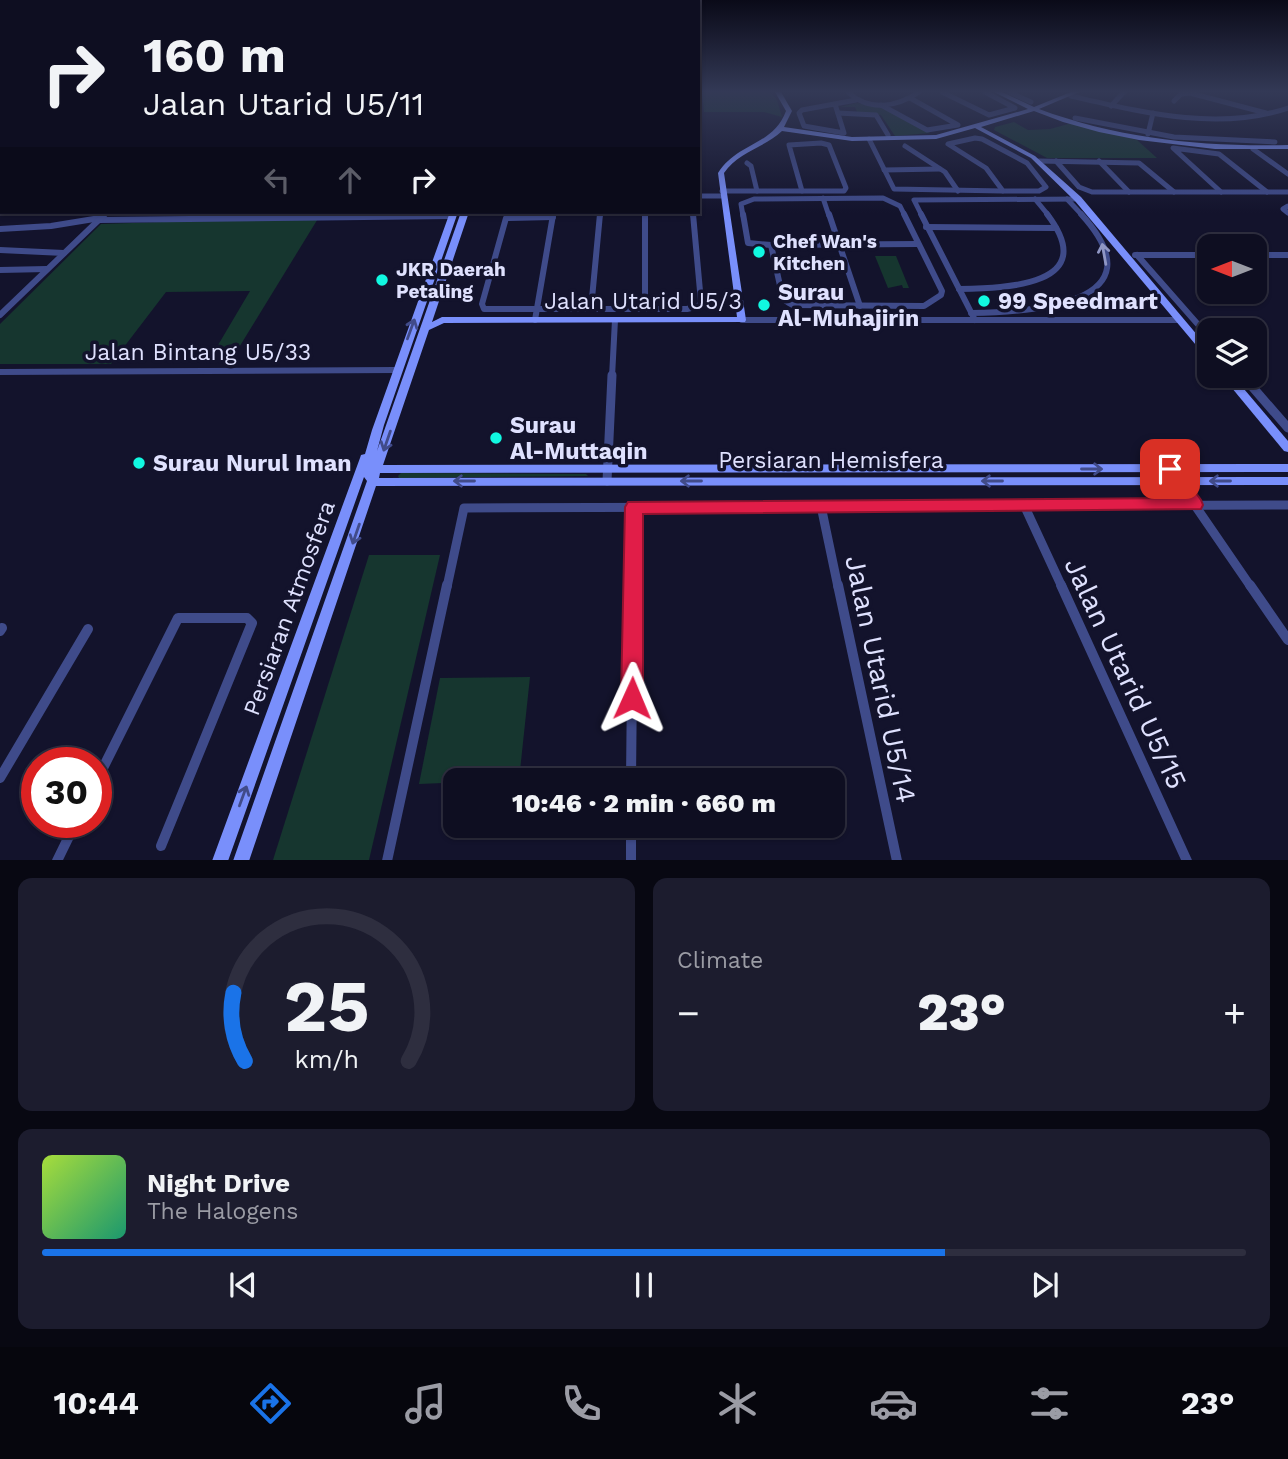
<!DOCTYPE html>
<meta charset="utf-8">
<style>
:root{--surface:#0e0e21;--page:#1c1c2e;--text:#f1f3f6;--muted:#9b9ca5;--line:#2e2e3f;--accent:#1a73e8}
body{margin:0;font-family:"Work Sans",sans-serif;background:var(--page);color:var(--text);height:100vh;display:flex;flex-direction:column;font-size:26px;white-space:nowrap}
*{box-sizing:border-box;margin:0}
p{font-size:23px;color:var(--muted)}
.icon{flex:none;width:38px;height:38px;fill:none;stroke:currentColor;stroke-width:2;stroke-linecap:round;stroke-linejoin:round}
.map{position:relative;height:860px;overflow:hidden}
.drawer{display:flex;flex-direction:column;gap:18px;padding:18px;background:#080812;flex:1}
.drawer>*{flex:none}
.top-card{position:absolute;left:0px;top:0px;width:700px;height:214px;box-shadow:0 2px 5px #0004,0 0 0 2px var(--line);background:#0e0e21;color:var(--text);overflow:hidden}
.needle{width:46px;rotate:270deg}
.controls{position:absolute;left:1197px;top:234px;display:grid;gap:14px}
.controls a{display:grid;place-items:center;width:70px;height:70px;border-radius:14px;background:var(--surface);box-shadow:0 2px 5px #0004,0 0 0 2px var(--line);font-size:35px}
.speed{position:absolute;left:21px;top:747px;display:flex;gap:14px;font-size:35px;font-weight:700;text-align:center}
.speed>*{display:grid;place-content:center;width:91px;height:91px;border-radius:50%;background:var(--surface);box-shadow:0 2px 5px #0004,0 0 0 2px var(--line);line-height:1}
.speed .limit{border:10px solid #d22;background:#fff;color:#111}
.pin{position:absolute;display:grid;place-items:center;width:60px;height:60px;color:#fff;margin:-30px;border-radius:14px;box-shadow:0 4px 10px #0006}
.me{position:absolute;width:77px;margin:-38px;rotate:1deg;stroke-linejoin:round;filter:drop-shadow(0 0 5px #0008)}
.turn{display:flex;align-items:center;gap:24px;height:147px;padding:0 28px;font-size:32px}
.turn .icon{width:91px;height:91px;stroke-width:2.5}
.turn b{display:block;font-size:49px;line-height:60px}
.lanes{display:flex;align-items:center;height:66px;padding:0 28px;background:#0003;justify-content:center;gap:35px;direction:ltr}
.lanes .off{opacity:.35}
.big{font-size:52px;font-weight:800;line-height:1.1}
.drawer .card{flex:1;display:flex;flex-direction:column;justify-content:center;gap:10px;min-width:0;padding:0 24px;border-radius:14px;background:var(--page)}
.drawer .dial{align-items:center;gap:0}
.dial svg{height:182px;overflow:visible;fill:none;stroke:var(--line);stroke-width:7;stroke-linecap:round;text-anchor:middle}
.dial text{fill:var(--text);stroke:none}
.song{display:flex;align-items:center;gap:21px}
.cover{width:84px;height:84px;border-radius:10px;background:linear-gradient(135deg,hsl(80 70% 55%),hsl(160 70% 35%))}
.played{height:7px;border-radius:4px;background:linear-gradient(90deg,var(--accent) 75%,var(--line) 75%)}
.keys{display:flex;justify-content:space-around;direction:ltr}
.heat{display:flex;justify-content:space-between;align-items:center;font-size:38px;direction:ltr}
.drawer .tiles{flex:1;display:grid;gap:18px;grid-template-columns:1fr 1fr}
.card:last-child{grid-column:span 2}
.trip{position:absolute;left:443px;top:768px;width:402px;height:70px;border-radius:14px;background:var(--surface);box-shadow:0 2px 5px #0004,0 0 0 2px var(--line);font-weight:800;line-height:70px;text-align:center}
.dock{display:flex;height:112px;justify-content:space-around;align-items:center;background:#06060d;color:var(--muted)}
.dock .icon{width:49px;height:49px}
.dock .active{color:var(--accent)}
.dock b{font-size:32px;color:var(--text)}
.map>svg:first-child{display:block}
</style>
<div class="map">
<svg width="1288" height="861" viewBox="0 0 1288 861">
<rect width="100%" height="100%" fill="#13132c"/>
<!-- green -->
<g fill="#16362f">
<path d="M 702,92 L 770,92 L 777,100 L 782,117 L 764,112 L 704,112 Z"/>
<path d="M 856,103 L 878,106 L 930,133 L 895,136 L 881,115 L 857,112 L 855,107 L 840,107 Z"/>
<path d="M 1014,122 L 1028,130 L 1050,129 L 1072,123 L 1137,140 L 1157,158 L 1047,158 L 994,130 L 995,127 Z"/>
<path d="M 319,217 L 230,362 L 208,362 L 250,291 L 166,292 L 111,364 L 0,364 L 0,324 L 101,224 Z"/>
<path d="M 875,256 L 896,256 L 909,288 L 903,288 L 902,285 L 888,288 Z"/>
<path d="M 401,473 L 586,474 L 588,476 L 399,478 L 398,476 Z"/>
<path d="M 369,555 L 440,555 L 369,860 L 273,860 Z"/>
<path d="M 530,677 L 519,780 L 419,784 L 440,678 Z"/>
</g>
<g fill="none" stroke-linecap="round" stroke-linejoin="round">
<!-- river -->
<rect fill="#0d304b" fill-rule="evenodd" x="0" y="115" width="2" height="4"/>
<!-- street-far3 -->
<g stroke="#3f4b8a" stroke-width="5">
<path d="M 848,92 C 869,112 897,107 919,92"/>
<path d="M 942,92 L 989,115 L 1015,108 L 985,92"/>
<path d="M 1009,92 L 1031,102"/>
<path d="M 1071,96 C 1141,112 1218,132 1288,108"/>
<path d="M 1174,101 L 1181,94 L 1190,93 L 1266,113"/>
<path d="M 835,104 L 844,133 L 804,126 L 799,113 L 802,110 L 856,100"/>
<path d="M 698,105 L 698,109"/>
<path d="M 881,105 L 927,130 L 958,125 L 910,98"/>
<path d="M 1111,106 L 1124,92"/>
<path d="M 838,113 L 876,115 L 888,135"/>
<path d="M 1075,118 L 1174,137 L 1275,142"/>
<path d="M 1148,134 L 1153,113"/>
<path d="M 975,138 L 982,139 L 1027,163 L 1046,187 L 1039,191 L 1003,191 L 986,168 L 948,144 Z"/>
<path d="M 869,139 L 894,189 L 1003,191"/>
<path d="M 821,143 L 829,145 L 846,188 L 844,191 L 802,191 L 789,145 Z"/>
<path d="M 905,146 L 945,172 L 958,191"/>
<path d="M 1253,149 L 1288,174"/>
<path d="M 1039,161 L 1139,163 L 1174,192"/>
<path d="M 1056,161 L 1079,187 L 1092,192 L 1288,192"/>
<path d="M 1099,161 L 1129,192"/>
<path d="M 747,163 L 751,166 L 757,191"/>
<path d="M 884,170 L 940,169"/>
<path d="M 722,191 L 802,191"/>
<path d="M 1221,192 L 1173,148 L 1219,154 L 1267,192"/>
<path d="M 698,196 L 723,196"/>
<path d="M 823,198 L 829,216"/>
<path d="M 1035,199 L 1049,216"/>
<path d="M 1067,199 L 1083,216"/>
<path d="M 1288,206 L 1283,209 L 1288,213"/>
<path d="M 645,212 L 645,216"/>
<path d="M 693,212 L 693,216"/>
<path d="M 103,216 L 107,212"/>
<path d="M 441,216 L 453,216"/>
<path d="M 600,216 L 600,212"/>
<path d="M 743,216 L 741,204 L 754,199 L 883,198 L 900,206 L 905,216"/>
<path d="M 922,216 L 914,200 L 1078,199"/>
</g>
<!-- street-far2 -->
<g stroke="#3f4b8a" stroke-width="6">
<path d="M 645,214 L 645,309"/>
<path d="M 743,214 L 748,243 L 771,245"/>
<path d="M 829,214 L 860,306"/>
<path d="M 921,214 L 975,320"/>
<path d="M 553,217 L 506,218 L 482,304 L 484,309 L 687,309 L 699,306 L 701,302 L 693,214"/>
<path d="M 99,220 L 453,216"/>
<path d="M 926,227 L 1056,228"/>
<path d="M 0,229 L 51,226 L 100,218"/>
<path d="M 771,245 L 783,299 L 792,305 L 924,306 L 941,295 L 942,291 L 904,214"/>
<path d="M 771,245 L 918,244"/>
<path d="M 0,250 L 64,253"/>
<path d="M 1135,255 L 1209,255"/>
<path d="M 1137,255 L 1209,337"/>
<path d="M 1255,255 L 1288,255"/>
<path d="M 0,270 L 47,269"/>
<path d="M 959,289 C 1006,288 1102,286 1047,214"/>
<path d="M 591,309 L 600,214"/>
<path d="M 971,313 C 1030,312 1164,305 1081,214"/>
<path d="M 0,315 L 105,214"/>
<path d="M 535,320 L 553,215"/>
<path d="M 742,320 L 1180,320"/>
<path d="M 0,372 L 396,370"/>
<path d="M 612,377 L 615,320"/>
</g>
<!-- street-far1 -->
<g stroke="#3f4b8a" stroke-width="9">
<path d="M 1243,376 L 1288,428"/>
<path d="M 1170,469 L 1251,587"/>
<path d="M 607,481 L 612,375"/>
<path d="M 1024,505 L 1062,587"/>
<path d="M 821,506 L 838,587"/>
<path d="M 447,587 L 464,508 L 1288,505"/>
<path d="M 633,587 L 634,507"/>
</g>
<!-- street -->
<g stroke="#3f4b8a" stroke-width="10">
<path d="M 838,585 L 897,861"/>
<path d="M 1061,585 L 1187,861"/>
<path d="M 1250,585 L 1288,640"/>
<path d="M 0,631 L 2,628"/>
<path d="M 0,778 L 88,629"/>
<path d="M 631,780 L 633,585"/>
<path d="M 96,782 L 178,618 L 247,618 L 252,623 L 161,846"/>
<path d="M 631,826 L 631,861"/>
<path d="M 57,861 L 76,822"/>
<path d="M 387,861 L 447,585"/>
</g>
<!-- secondary -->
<g fill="#798ffb" fill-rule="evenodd">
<path d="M 775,92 L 781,92 L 792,111 L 784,127 L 852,137 L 936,135 L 1028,109 L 994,92 L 1002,92 L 1034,107 L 1071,92 L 1079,92 L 1039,109 C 1120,139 1203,147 1288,145 L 1288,149 L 1215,149 L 1139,140 L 1099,132 L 1063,122 L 1034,111 L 981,127 L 1035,156 L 1081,197 L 1209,349 L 1209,358 L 1206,357 L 1075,201 L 1031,158 L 975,128 L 936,139 L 852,141 L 782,131 C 764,148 738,152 724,173 L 746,320 L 745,322 L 444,323 L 429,330 L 383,465 L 1288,464 L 1288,472 L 380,473 L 379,478 L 1288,477 L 1288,485 L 376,486 L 249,861 L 233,861 L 367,481 L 364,477 L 228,861 L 212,861 L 360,458 L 361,455 L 365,454 L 372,430 L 450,212 L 458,212 L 384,425 L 377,451 L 461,212 L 469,212 L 432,322 L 442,317 L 737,317 L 718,173 C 738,142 773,146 786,111 Z"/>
<path d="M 1222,376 L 1233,376 L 1288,441 L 1288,452 L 1284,451 Z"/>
</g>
</g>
<!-- one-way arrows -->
<defs><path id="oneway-shaft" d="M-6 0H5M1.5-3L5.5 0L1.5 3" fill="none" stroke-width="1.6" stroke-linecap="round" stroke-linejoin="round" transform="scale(1.75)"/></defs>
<use stroke="#8f96c4" href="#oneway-shaft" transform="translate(1104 254) rotate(-100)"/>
<g stroke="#414b89">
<use href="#oneway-shaft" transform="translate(411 329) rotate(-70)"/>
<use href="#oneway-shaft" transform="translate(387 441) rotate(109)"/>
<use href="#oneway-shaft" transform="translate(1092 469)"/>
<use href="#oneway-shaft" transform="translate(464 481) rotate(180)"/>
<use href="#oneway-shaft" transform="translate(691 481) rotate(180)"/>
<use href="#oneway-shaft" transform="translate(992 481) rotate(180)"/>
<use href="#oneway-shaft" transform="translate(1220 481) rotate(-180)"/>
<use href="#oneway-shaft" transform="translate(356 534) rotate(109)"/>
<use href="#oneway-shaft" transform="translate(243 796) rotate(-70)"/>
</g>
<!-- sky -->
<linearGradient id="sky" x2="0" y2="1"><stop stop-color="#0a0a18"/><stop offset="0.43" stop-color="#333956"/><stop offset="1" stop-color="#333956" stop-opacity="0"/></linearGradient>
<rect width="1288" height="213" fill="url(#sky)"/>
<!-- route -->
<path fill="#e11d48" stroke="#92132f" stroke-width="2" d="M 1170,463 L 1176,465 L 1201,500 L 1203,505 L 1201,509 L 643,514 L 643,698 L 640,705 L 632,708 L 624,705 L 621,698 L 625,507 L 628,502 L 1181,498 L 1162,469 Z"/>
<!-- markers -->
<g fill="#11f8e1" stroke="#13132c" stroke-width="2.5">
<circle cx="759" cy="252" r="7"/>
<circle cx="382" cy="280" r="7"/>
<circle cx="984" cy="301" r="7"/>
<circle cx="764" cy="305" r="7"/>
<circle cx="496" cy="438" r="7"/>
<circle cx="139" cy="463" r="7"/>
</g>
<g text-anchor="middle" stroke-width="7" stroke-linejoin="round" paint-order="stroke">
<!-- far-poi labels -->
<g font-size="19" font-weight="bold" fill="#dfe1fe" stroke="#13132c" text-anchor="start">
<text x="773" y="248">Chef Wan's<tspan x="773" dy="22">Kitchen</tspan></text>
<text x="396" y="276">JKR Daerah<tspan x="396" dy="22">Petaling</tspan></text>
</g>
<!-- poi labels -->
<g font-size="23" font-weight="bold" fill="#dfe1fe" stroke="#13132c" text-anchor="start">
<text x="778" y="300">Surau<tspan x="778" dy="26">Al-Muhajirin</tspan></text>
<text x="998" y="309">99 Speedmart</text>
<text x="510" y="433">Surau<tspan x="510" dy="26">Al-Muttaqin</tspan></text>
<text x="153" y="471">Surau Nurul Iman</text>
</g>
<!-- street labels -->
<g font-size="23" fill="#dfe1fe" stroke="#13132c">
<text x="643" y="309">Jalan Utarid U5/3</text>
<text x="198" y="360">Jalan Bintang U5/33</text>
<text x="831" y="468">Persiaran Hemisfera</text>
<text transform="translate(289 608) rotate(-70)" y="8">Persiaran Atmosfera</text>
</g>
<!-- near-street labels -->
<g font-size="28" fill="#dfe1fe" stroke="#13132c">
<text transform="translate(1126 673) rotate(65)" y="10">Jalan Utarid U5/15</text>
<text transform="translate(881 679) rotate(78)" y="10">Jalan Utarid U5/14</text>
</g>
</g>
</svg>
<div class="controls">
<a><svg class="needle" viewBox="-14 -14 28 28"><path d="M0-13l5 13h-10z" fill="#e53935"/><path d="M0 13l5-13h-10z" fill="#9b9ca5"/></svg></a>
<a><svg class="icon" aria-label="layers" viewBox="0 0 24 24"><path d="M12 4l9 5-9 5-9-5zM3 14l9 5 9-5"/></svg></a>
</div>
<div class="speed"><div class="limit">30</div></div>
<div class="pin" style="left:1170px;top:469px;background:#d93025"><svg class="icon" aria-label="arrive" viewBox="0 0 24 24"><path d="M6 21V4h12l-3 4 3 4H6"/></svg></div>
<svg class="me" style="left:632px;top:698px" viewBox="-20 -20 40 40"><path d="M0-17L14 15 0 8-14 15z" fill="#e11d48" stroke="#fff" stroke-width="4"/></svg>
<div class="trip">10:46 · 2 min · 660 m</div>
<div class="top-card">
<div class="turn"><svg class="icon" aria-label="right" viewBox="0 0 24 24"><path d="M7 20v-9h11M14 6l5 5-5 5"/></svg><div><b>160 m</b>Jalan Utarid U5/11</div></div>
<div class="lanes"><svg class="icon off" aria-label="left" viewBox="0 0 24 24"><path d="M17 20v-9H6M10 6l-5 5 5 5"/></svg><svg class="icon off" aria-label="ahead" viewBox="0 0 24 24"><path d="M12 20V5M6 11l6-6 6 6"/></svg><svg class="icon" aria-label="right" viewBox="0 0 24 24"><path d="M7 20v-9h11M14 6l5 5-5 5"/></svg></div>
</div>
</div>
<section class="drawer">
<div class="tiles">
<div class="card dial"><svg viewBox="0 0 100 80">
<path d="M14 69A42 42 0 1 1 86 69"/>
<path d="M14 69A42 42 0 0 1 9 39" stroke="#1a73e8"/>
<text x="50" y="56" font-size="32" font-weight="700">25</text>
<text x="50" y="72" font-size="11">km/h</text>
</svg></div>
<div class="card"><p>Climate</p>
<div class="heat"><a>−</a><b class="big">23°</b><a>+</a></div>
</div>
<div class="card">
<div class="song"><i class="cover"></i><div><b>Night Drive</b><p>The Halogens</p></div></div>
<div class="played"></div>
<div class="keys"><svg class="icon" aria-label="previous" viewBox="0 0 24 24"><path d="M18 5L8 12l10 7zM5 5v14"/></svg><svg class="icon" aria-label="pause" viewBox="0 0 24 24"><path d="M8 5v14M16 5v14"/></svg><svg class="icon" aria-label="next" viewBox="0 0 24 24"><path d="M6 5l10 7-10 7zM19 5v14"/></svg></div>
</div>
</div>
</section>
<nav class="dock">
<b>10:44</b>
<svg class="icon active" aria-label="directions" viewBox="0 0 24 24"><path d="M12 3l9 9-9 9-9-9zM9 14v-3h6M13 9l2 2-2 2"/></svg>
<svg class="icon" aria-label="music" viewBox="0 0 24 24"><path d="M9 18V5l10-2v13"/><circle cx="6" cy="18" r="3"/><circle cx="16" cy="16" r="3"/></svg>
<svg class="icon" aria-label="phone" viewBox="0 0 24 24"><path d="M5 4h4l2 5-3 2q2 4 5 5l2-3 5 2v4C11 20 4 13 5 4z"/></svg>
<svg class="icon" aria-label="climate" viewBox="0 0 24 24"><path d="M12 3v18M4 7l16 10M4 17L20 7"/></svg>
<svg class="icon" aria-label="car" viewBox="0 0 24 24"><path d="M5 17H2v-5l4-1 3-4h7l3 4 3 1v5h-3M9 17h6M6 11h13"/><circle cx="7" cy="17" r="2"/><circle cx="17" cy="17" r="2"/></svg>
<svg class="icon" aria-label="filters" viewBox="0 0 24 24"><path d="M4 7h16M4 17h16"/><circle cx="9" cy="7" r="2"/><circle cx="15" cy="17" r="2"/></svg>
<b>23°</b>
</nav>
